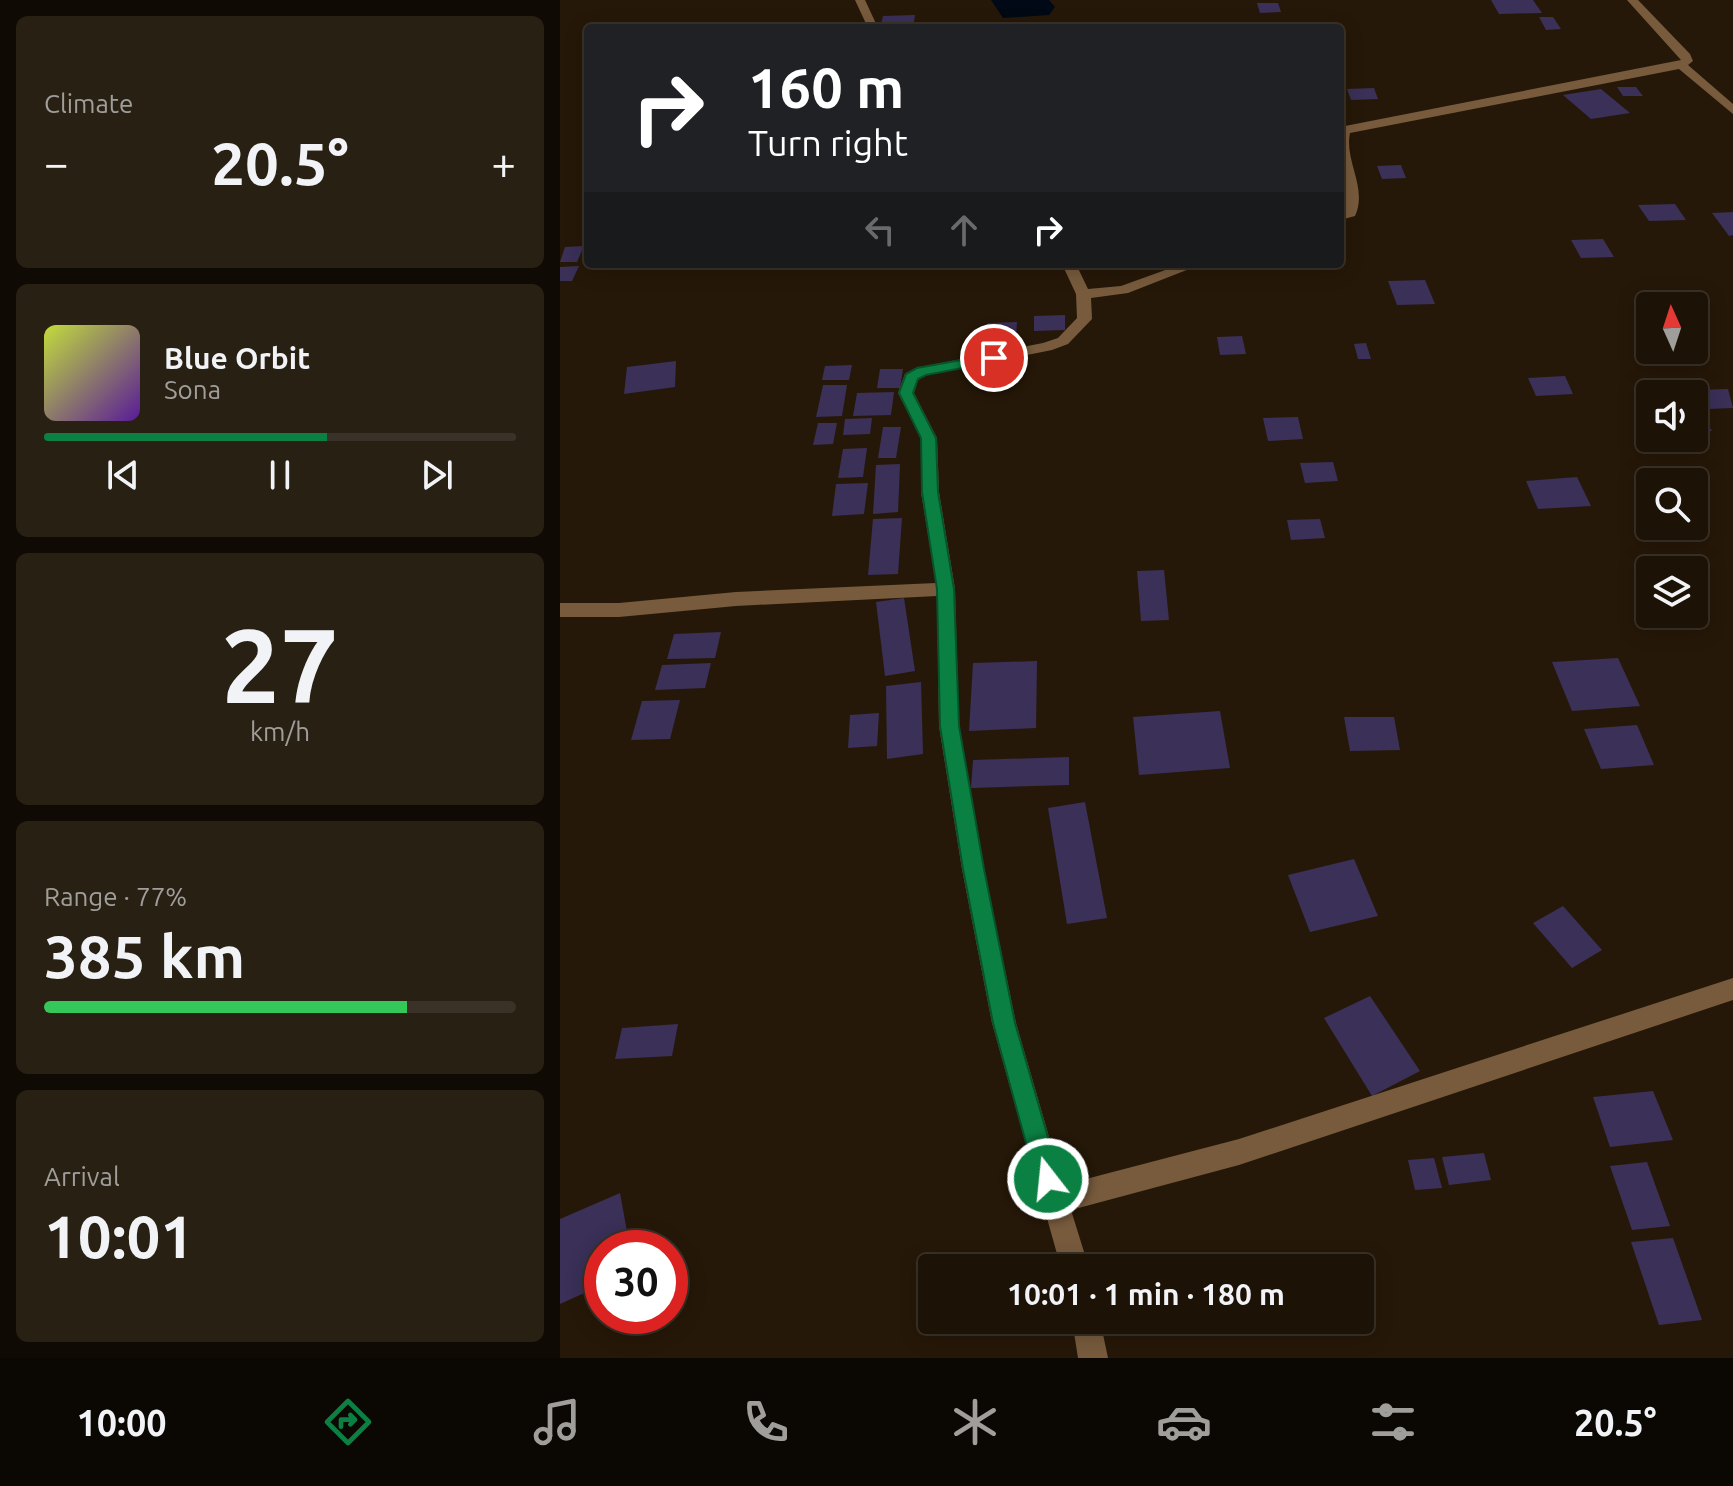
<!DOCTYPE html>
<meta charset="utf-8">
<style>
:root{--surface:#1c1206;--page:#292014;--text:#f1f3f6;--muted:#a09e9b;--line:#3a3228;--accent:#0b8043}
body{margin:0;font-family:Ubuntu,sans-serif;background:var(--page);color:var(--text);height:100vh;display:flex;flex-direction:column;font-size:30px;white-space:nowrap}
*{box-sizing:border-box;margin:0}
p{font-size:26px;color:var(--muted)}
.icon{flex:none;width:44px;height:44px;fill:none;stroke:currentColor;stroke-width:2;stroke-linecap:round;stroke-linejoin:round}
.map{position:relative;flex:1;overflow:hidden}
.drawer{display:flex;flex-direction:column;gap:16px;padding:16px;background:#0f0a03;width:560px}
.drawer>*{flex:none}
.banner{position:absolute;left:24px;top:24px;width:760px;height:244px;border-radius:8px;box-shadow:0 4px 20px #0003,0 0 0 2px var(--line);background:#202124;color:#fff;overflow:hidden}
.needle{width:52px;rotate:357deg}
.controls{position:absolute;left:1076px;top:292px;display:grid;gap:16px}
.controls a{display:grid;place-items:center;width:72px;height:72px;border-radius:8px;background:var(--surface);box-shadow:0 4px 20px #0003,0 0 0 2px var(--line);font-size:40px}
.speed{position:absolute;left:24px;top:1230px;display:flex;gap:16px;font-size:40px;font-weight:700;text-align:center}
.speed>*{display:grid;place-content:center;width:104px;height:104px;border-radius:50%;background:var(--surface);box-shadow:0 4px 20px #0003,0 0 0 2px var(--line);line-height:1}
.speed .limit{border:12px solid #d22;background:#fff;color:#111}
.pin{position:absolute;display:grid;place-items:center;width:68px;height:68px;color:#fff;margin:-34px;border:4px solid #fff;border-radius:50%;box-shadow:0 2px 8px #0007}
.me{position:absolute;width:88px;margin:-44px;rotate:344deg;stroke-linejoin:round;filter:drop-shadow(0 0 6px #0008)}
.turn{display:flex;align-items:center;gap:28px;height:168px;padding:0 32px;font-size:36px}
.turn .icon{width:104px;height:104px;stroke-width:2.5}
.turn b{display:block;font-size:56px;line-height:68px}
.lanes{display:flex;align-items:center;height:76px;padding:0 32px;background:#0003;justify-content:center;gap:40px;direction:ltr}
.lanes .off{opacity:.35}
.big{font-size:60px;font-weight:700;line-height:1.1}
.drawer .tile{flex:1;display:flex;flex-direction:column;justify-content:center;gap:12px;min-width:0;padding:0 28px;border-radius:12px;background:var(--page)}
.drawer .dial{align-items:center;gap:0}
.dial b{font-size:104px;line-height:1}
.song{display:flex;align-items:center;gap:24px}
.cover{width:96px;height:96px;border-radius:12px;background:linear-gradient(135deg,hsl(70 70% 55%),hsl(270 70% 35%))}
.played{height:8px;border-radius:4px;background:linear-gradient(90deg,var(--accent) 60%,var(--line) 60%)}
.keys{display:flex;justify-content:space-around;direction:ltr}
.heat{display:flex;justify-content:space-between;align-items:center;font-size:44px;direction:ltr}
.charge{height:12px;border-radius:6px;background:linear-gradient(90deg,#34c759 77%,var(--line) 0)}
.trip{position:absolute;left:358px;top:1254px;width:456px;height:80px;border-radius:8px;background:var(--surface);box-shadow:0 4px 20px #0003,0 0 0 2px var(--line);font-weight:700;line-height:80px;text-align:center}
.menu{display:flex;height:128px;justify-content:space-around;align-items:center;background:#0b0702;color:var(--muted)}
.menu .icon{width:56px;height:56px}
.menu .on{color:var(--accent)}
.menu b{font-size:36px;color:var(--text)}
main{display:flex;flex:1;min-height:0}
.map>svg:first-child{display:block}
</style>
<main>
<section class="drawer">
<div class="tile"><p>Climate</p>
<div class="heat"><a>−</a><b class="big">20.5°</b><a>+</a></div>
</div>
<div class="tile">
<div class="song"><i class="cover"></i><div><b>Blue Orbit</b><p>Sona</p></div></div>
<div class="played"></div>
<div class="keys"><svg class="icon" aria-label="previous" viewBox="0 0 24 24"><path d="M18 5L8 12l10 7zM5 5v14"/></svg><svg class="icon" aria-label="pause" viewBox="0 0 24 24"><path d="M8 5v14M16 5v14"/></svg><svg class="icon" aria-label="next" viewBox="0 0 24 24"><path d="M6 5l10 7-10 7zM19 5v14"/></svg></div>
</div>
<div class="tile dial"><b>27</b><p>km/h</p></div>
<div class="tile"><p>Range · 77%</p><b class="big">385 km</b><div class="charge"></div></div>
<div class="tile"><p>Arrival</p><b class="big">10:01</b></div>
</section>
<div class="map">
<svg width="1173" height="1358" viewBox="0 0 1173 1358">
<rect width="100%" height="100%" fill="#261808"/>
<!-- water -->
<path fill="#000915" d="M 431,0 L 489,0 L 495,7 L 489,15 L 443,18 Z"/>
<!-- building -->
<g fill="#3a3058">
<path d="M 931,0 L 973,0 L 982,13 L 939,14 Z"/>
<path d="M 697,3 L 718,3 L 721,12 L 700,13 Z"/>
<path d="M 355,15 L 353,28 L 320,28 L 323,16 Z"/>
<path d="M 979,17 L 993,17 L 1001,29 L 986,30 Z"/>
<path d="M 1057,87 L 1076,87 L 1083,96 L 1063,96 Z"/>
<path d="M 814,88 L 818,99 L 791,100 L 787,89 Z"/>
<path d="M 1041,89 L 1070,113 L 1031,119 L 1003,95 Z"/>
<path d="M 841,165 L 846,178 L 822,179 L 817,166 Z"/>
<path d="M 1115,204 L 1126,220 L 1089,221 L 1078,205 Z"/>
<path d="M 1173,212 L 1173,235 L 1169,236 L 1152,213 Z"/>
<path d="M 1043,239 L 1054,257 L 1021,258 L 1011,240 Z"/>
<path d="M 24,246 L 17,262 L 0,262 L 5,247 Z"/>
<path d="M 19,266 L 12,281 L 0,281 L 0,267 Z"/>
<path d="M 865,280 L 875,304 L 837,305 L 828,281 Z"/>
<path d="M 505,315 L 505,330 L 474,331 L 474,316 Z"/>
<path d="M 457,322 L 456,339 L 427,340 L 428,323 Z"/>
<path d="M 682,336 L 686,354 L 660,355 L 657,337 Z"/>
<path d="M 806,343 L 811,359 L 798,359 L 794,344 Z"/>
<path d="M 116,361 L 115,387 L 64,394 L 67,367 Z"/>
<path d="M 292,365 L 289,380 L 262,380 L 265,366 Z"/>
<path d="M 320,369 L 343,369 L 340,388 L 317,388 Z"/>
<path d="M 1005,376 L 1013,394 L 976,396 L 968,378 Z"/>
<path d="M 263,385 L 287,385 L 282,416 L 256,417 Z"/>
<path d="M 1168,389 L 1173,408 L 1147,409 L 1136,390 Z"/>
<path d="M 334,392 L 331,415 L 293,416 L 297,393 Z"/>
<path d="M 1134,399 L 1152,431 L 1134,432 Z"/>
<path d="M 738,417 L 743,439 L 708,441 L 703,418 Z"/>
<path d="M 312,418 L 310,434 L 283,435 L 285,419 Z"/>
<path d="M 258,423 L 277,423 L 273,444 L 253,445 Z"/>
<path d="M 323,427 L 341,427 L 336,458 L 318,458 Z"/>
<path d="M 307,448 L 303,477 L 278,478 L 283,449 Z"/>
<path d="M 773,462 L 778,481 L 745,483 L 740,463 Z"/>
<path d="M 340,464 L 338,512 L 313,514 L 316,465 Z"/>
<path d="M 1017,477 L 1031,506 L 978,509 L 966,481 Z"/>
<path d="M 308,483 L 304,514 L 272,516 L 276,484 Z"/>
<path d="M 342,518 L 338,574 L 308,575 L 313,519 Z"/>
<path d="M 760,519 L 765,538 L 731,540 L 727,520 Z"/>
<path d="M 604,570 L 609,620 L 581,621 L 577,571 Z"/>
<path d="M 344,598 L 355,671 L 325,676 L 316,602 Z"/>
<path d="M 161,632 L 155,658 L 107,659 L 114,634 Z"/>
<path d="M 1058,658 L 1080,706 L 1012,711 L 992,662 Z"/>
<path d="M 477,661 L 476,728 L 409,731 L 413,663 Z"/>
<path d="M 151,663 L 145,688 L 95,690 L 102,665 Z"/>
<path d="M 361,682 L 363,754 L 327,759 L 326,686 Z"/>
<path d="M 120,700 L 110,739 L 71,740 L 82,701 Z"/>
<path d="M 660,711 L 670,768 L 579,775 L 573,717 Z"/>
<path d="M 319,713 L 317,746 L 288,748 L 290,715 Z"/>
<path d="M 784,717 L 834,717 L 840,750 L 790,751 Z"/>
<path d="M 1077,725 L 1094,765 L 1041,769 L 1024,729 Z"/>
<path d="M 509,757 L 509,785 L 411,788 L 413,760 Z"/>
<path d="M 525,802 L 547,918 L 507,924 L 488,808 Z"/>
<path d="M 794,859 L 818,916 L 750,932 L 728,875 Z"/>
<path d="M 1003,906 L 1042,950 L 1012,968 L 973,923 Z"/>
<path d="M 810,996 L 860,1071 L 812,1096 L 764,1018 Z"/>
<path d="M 118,1024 L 112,1056 L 55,1059 L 62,1028 Z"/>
<path d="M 1093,1091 L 1113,1140 L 1050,1147 L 1033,1097 Z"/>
<path d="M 924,1153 L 931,1180 L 889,1185 L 882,1157 Z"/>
<path d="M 874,1158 L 882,1188 L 855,1190 L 848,1160 Z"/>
<path d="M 1087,1162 L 1110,1226 L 1072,1230 L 1050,1166 Z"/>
<path d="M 60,1193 L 70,1248 L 42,1248 L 42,1285 L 0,1304 L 0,1219 Z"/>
<path d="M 1113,1238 L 1142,1320 L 1099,1325 L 1071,1242 Z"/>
</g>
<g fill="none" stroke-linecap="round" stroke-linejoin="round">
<!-- street -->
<g fill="#785b3d" fill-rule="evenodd">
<path d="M 295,0 L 305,0 L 318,28 L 308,28 Z"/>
<path d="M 1067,0 L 1078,0 L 1130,54 L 1133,61 L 1128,65 L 1173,104 L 1173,114 L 1119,69 L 790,133 C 784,161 808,188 795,216 L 780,220 L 786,193 L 780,168 L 780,127 L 1121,60 Z"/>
<path d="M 502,264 L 516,264 L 528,289 L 561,286 L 622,264 L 642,264 L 568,293 L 531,298 L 532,319 L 508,344 L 492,350 L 367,375 L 358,380 L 354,393 L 377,438 L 379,492 L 395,589 L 399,726 L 424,869 L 456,1023 L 503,1185 L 679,1139 L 1173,978 L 1173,1000 L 679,1165 L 511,1210 L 529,1268 L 501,1268 L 432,1023 L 402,869 L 379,726 L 377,596 L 176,606 L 59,617 L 0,617 L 0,603 L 59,603 L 176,592 L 376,583 L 361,492 L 361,438 L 338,393 L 345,374 L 356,368 L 483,343 L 498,338 L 517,318 L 516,294 Z"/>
<path d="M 512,1320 L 540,1320 L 548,1358 L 518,1358 Z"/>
</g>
</g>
<!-- route -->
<path fill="#0b8043" stroke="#07532c" stroke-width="2" d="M 434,354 L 439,355 L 439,361 L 366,375 L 358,379 L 353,393 L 376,438 L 378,492 L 394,589 L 399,726 L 424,869 L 455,1023 L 500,1179 L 497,1187 L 488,1191 L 479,1187 L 476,1179 L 433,1023 L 403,869 L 380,726 L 377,589 L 362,492 L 361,438 L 339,393 L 346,374 L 357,368 Z"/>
</svg>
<div class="controls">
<a><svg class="needle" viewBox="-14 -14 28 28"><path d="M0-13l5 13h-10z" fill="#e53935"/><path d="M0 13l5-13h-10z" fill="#a09e9b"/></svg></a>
<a><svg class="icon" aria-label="sound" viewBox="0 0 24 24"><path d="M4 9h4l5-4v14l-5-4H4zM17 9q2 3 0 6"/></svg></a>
<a><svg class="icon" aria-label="search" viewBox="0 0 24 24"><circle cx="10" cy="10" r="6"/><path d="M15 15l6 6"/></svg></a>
<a><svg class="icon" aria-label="layers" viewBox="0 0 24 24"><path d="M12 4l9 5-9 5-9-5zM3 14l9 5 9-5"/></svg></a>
</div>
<div class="speed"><div class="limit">30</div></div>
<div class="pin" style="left:434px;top:358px;background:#d93025"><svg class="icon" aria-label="arrive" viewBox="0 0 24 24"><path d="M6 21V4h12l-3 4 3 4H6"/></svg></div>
<svg class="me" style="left:488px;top:1179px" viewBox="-20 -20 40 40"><circle r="17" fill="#0b8043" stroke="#fff" stroke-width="3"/><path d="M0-11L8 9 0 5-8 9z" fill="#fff"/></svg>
<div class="trip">10:01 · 1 min · 180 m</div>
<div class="banner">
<div class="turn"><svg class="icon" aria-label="right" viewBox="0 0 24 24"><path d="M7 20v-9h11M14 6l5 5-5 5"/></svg><div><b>160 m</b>Turn right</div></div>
<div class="lanes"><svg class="icon off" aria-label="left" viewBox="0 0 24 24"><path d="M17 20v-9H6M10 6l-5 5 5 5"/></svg><svg class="icon off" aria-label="ahead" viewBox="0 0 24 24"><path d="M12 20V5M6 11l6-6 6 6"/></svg><svg class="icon" aria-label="right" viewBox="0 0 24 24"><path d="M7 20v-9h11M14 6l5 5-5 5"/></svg></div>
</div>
</div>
</main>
<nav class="menu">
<b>10:00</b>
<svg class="icon on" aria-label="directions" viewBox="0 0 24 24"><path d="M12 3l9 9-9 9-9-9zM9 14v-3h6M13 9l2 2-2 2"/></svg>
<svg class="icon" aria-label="music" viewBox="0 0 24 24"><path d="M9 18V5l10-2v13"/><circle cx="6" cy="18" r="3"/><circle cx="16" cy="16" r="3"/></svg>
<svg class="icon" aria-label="phone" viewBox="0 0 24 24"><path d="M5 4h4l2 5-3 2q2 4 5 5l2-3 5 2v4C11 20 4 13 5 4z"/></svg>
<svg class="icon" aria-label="climate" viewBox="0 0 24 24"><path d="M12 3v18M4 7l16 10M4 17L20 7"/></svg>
<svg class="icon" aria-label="car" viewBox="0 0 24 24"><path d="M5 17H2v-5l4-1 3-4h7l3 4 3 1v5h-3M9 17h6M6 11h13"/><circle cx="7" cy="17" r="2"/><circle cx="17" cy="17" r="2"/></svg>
<svg class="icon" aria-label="filters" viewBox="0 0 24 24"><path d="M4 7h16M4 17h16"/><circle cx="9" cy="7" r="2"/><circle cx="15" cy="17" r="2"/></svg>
<b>20.5°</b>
</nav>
